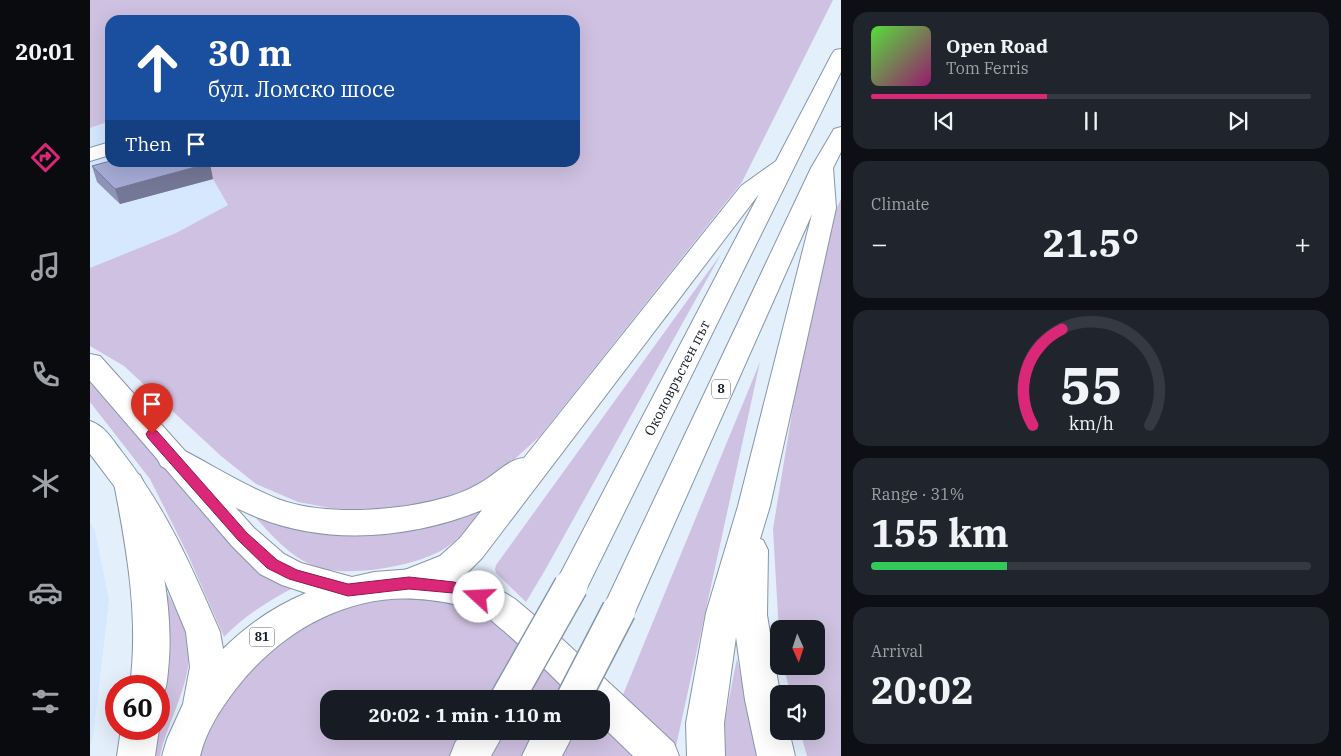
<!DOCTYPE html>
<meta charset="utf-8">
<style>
:root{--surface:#171b24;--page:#20242c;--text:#f1f3f6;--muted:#9ea1a6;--line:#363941;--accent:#db2777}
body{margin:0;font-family:"IBM Plex Serif",serif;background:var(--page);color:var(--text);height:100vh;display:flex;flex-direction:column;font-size:19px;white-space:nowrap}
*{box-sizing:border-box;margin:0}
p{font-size:16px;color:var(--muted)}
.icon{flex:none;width:28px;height:28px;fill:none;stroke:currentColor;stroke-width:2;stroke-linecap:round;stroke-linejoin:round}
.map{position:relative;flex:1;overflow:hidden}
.side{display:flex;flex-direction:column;gap:12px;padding:12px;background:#0d0f14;width:500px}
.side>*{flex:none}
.guide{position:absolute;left:15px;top:15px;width:475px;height:152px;border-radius:15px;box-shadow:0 5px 20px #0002;background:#1a4fa0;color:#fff;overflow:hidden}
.needle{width:32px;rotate:177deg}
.tools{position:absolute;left:680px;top:620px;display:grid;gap:10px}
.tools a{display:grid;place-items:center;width:55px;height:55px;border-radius:10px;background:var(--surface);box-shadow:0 5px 20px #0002;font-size:25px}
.speed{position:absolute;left:15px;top:675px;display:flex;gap:10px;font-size:25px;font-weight:700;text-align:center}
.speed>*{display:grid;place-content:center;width:65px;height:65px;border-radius:50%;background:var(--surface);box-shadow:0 5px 20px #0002;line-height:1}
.speed .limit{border:8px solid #d22;background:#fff;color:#111}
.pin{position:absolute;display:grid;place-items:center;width:42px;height:42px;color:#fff;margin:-51px -21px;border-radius:50% 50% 50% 0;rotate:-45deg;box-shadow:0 0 5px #0007}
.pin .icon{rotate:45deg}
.me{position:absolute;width:55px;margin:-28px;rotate:290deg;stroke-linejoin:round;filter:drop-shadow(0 0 4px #0008)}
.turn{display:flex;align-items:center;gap:18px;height:105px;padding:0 20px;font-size:22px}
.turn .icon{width:65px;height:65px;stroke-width:2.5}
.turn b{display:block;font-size:35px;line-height:42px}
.then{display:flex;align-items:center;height:48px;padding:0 20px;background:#0003;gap:10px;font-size:19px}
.big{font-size:38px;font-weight:700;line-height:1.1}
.side .widget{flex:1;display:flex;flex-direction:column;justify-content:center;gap:8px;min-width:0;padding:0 18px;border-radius:15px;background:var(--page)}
.side .dial{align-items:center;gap:0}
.dial svg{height:130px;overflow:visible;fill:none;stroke:var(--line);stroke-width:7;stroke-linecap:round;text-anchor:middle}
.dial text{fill:var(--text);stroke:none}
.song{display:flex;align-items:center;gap:15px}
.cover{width:60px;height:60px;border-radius:8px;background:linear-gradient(135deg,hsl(110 70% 55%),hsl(320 70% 35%))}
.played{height:5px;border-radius:2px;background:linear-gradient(90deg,var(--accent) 40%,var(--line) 40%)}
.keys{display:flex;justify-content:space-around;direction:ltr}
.heat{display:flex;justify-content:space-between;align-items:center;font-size:28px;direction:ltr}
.charge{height:8px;border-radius:4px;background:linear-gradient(90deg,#34c759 31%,var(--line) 0)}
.trip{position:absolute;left:230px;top:690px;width:290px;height:50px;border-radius:15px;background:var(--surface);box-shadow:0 5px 20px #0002;font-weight:700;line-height:50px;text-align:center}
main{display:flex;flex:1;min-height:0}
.dock{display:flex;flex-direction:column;width:90px;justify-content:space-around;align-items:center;background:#090b0e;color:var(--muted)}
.dock .icon{width:35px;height:35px}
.dock .active{color:var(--accent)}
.dock b{font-size:22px;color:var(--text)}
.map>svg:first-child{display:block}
</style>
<main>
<nav class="dock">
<b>20:01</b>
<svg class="icon active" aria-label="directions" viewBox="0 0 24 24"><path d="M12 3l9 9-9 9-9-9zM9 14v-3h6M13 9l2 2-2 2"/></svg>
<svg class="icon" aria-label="music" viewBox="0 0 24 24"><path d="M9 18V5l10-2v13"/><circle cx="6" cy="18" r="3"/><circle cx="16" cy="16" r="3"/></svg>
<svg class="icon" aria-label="phone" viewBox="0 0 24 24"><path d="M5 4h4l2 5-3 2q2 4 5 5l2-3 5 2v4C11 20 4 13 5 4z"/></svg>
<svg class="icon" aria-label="climate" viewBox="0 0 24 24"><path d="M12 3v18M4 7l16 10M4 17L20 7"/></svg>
<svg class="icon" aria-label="car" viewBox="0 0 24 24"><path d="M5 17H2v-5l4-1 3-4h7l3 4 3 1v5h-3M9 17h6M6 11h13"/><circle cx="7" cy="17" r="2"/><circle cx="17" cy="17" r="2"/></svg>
<svg class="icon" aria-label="filters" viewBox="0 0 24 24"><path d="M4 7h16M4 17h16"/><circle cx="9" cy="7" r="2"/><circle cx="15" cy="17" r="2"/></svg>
</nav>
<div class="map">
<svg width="751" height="756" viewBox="0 0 751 756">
<rect width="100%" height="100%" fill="#e4effc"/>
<!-- built -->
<g fill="#d5e8fd">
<path d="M 20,121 L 20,162 L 104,163 L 123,179 L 138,205 L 86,233 L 0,268 L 0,128 Z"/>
<path d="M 0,522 L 5,531 L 19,600 L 3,737 L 0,747 Z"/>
</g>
<!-- green -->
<g fill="#cfc1e1">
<path d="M 0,0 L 743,0 L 652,182 L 450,436 L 403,479 L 351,499 L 303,510 L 256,511 L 208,502 L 166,484 L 131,456 L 34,366 L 0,346 L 0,268 L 86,233 L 138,205 L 123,179 L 104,163 L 485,162 L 485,20 L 20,20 L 20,121 L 0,128 Z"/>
<path d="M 751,199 L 751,756 L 717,756 L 710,731 L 726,731 L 726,694 L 701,694 L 693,666 L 726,666 L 726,629 L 689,629 L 689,633 L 683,529 L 729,247 Z"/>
<path d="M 631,254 L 454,572 L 436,602 L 406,573 L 405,569 L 406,565 Z"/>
<path d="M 670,362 L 586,746 L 532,697 Z"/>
<path d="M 0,382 L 108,503 L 203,588 C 177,602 154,616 134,637 L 98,555 L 60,479 L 0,402 Z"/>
<path d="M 401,499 C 388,516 375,535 357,547 C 330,566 255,579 224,566 C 197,555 177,530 158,509 L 212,523 Z"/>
<path d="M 69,578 C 80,599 95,622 98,645 C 104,679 77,722 70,756 L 59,756 L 64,729 L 69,729 L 69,702 L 72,682 Z"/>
<path d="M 332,594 L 403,612 L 496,699 L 239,699 L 239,731 L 511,731 L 511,714 L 553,756 L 110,756 L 119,728 L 138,690 L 165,662 L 218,621 L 292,597 Z"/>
<path d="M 647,658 L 667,756 L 628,756 Z"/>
</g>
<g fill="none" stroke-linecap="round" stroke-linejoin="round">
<!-- minor casing -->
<g stroke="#8596aa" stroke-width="2">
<path id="minor" d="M 20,142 L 20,155 L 0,161 L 0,148 Z"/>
</g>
<!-- major casing -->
<g stroke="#8596aa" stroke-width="2">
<path id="major" d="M 0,354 L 10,356 L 164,528 L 194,554 L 211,563 L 262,577 L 284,572 L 323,569 L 362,574 L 412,591 L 425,599 L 470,637 L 584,743 L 589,756 L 543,756 L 511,725 L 511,699 L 485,699 C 462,676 439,653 414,631 C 406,625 399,617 390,612 C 374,605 356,602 339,600 C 262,590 191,630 145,690 C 130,710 116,731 110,756 L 72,756 L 77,739 L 93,704 L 100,667 L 96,632 L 61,548 L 28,491 L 0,454 L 0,421 C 15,426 22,439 32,452 C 76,508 102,567 130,632 L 133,649 C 157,625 185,606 216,593 L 192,585 L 170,574 L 142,546 L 0,381 Z"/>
</g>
<!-- highway casing -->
<g stroke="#8596aa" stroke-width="2">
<g id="highway">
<path d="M 751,49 L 751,72 L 493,596 L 481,600 L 469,596 L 464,586 L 669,194 L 392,558 L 374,576 L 319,597 L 307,593 L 302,583 L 307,573 L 350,556 L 370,538 L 392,510 C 323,538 240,546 169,518 C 135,505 104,483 71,466 L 67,458 L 71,450 L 82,447 L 93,450 C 124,466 155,486 188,499 C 236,517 312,511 361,496 C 373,492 384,487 395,480 C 408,472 419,459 434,458 L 651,186 L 686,161 L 742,54 L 745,50 Z"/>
<path d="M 751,127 L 751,152 L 743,168 L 746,208 L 680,506 L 670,539 L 673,540 L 678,550 L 677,615 L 690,694 L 689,694 L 689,731 L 699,731 L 705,756 L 667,756 L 655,700 L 646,637 L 634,723 L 635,756 L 597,756 L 596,723 L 616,613 L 648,506 L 722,214 L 541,621 L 529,625 L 517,621 L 512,610 L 721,168 L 744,129 Z"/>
<path d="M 39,471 L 50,475 L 54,483 C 68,544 85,607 78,671 C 77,680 77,692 69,699 L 69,686 L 40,686 C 49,617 37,551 24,483 L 28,475 Z"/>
<path d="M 31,729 L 69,729 L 65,756 L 27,756 Z"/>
<path d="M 373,731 L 415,731 L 401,756 L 360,756 L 365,743 Z"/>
<path d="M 444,731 L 485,731 L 472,756 L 432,756 Z"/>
</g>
</g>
<!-- minor -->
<use href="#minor" fill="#fff" fill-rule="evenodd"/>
<!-- major -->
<use href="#major" fill="#fff" fill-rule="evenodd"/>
<!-- highway -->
<use href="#highway" fill="#fff" fill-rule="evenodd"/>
<!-- highway-bridge casing -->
<g stroke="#8596aa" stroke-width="36" stroke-linecap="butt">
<g id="highway-bridge">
<path d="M 417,699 L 481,586"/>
<path d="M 483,699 L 529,610"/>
</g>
</g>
<!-- highway-bridge -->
<use href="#highway-bridge" stroke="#fff" stroke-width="33"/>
</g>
<!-- wall -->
<path fill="#8e93b8" d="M 2,166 L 123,179 L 30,204 L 7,182 Z"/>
<!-- shaded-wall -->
<path fill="#747896" d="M 120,163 L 123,179 L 30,204 L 25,189 Z"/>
<!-- building -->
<path fill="#a5abd6" stroke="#747896" d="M 20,161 L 20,162 L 120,163 L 25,189 L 2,166 Z"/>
<!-- route -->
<path fill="#db2777" stroke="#8e194d" d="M 62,430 L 67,431 L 157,533 L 187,560 L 207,570 L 258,584 L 319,577 L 364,582 L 394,593 L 396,597 L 394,601 L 389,603 L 363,593 L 319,589 L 258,596 L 199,579 L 177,568 L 148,540 L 58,438 L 56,434 L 58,431 Z"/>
<g text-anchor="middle" stroke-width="5" stroke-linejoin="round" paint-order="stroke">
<!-- shield labels -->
<g fill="#fff" stroke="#5c6066" stroke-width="1">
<rect x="622" y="379.5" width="18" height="19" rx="4"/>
<rect x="159.5" y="627.5" width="25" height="19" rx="4"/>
</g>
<g font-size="12" font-weight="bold" fill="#161c24">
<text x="631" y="393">8</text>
<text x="172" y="641">81</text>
</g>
<!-- street labels -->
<g font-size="14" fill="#161c24" stroke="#fff">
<text transform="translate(587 378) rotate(-63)" y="5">Околовръстен път</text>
</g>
</g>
</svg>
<div class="tools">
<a><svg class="needle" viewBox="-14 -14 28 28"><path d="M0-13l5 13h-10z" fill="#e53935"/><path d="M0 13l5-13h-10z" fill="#9ea1a6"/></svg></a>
<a><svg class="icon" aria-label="sound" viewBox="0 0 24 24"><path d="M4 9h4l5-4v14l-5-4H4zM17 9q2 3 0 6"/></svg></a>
</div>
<div class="speed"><div class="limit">60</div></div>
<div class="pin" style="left:62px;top:434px;background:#d93025"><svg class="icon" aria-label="arrive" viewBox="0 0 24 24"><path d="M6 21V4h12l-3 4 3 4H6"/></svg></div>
<svg class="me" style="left:389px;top:597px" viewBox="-20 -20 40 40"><circle r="19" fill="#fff"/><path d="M0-13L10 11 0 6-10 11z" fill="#db2777"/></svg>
<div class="trip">20:02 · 1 min · 110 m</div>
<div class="guide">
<div class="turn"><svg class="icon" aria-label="ahead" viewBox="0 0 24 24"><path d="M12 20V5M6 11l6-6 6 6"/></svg><div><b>30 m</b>бул. Ломско шосе</div></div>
<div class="then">Then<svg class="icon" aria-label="arrive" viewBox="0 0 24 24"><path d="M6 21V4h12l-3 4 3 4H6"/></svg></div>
</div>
</div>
<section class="side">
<div class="widget">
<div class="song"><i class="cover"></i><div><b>Open Road</b><p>Tom Ferris</p></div></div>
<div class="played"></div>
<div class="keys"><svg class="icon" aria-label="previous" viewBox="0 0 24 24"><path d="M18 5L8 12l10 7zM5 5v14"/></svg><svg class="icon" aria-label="pause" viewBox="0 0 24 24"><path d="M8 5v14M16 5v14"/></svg><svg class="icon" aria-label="next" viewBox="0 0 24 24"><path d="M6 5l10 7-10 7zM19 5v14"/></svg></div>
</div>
<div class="widget"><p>Climate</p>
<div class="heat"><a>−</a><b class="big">21.5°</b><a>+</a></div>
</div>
<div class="widget dial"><svg viewBox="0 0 100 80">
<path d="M14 69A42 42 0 1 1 86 69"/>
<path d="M14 69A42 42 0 0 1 32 10" stroke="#db2777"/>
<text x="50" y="56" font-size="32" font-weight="700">55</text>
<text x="50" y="72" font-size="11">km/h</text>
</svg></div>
<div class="widget"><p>Range · 31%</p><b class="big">155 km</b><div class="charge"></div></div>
<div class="widget"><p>Arrival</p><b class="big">20:02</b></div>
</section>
</main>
